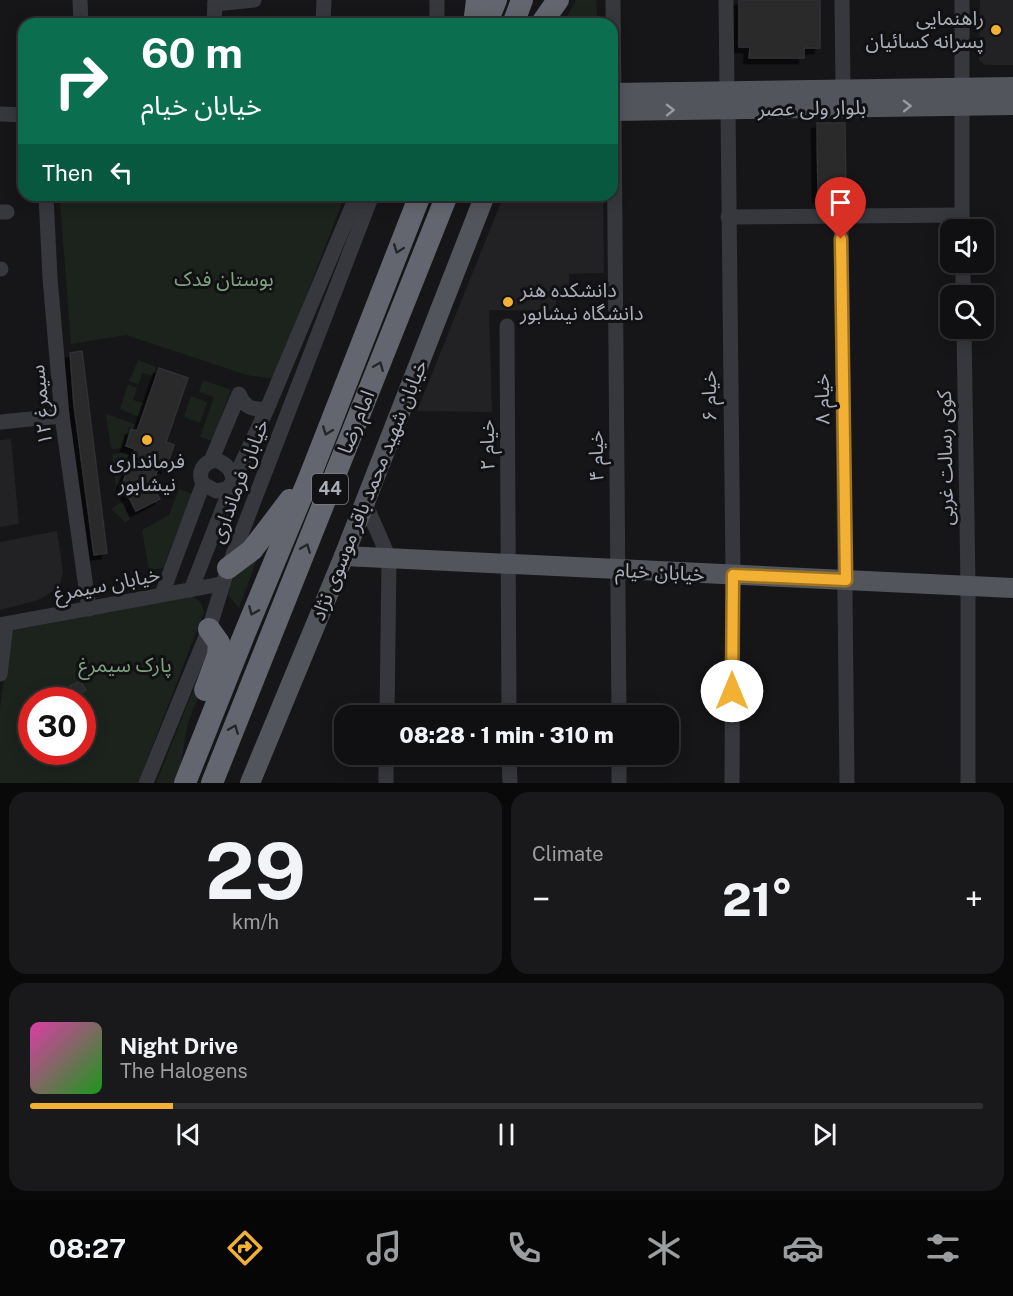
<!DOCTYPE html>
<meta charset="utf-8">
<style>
:root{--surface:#101012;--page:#19191b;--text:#f1f3f6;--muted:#9c9d9f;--line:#303032;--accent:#f2b134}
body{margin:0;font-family:"Public Sans","Noto Sans Arabic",sans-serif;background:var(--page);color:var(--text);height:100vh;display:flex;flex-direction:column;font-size:22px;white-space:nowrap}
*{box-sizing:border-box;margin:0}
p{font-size:20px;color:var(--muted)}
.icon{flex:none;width:33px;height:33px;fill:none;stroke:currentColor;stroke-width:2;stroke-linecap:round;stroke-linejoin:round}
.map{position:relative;height:783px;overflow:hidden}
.sheet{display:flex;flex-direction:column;gap:9px;padding:9px;background:#09090a;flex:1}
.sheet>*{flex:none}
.banner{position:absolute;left:18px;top:18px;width:600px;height:183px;border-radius:18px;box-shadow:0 3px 15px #0003,0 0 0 2px var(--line);background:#0b6e4f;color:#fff;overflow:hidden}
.buttons{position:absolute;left:940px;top:219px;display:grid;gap:12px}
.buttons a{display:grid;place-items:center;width:54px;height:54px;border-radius:12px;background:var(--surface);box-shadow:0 3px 15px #0003,0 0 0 2px var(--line);font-size:30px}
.speed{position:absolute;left:18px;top:687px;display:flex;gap:12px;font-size:30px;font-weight:700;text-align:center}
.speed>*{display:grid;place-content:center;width:78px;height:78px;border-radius:50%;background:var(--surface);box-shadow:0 3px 15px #0003,0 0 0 2px var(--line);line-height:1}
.speed .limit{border:9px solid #d22;background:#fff;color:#111}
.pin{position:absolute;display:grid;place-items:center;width:51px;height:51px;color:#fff;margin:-62px -26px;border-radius:50% 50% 50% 0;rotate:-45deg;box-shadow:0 0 6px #0007}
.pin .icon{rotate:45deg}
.me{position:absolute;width:66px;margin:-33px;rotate:0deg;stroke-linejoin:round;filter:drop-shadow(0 0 4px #0008)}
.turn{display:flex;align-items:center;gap:21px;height:126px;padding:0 24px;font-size:27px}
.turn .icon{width:78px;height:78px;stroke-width:2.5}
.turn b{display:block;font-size:42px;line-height:51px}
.then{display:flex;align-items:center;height:57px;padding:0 24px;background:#0003;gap:12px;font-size:22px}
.big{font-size:45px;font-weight:800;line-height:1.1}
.sheet .widget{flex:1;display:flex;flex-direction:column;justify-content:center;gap:9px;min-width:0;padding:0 21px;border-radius:18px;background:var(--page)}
.sheet .dial{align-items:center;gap:0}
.dial b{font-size:78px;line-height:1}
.song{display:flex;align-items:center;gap:18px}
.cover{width:72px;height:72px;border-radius:9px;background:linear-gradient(135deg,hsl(320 70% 55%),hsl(120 70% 35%))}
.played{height:6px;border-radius:3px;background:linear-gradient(90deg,var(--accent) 15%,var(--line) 15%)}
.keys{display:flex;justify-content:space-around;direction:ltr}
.heat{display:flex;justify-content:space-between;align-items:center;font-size:33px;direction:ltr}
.sheet .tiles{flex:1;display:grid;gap:9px;grid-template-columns:1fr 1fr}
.widget:last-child{grid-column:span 2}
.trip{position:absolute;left:334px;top:705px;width:345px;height:60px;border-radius:18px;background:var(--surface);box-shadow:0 3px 15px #0003,0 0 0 2px var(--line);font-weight:800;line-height:60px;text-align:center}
.menu{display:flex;height:96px;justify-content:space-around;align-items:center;background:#060607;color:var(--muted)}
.menu .icon{width:42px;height:42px}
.menu .selected{color:var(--accent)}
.menu b{font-size:27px;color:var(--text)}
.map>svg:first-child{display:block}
</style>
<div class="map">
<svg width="1013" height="783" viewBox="0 0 1013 783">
<defs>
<filter id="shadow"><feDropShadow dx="-5.5" dy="5.5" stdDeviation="0" flood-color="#0009"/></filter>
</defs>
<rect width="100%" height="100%" fill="#161618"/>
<!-- built -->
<g fill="#222225">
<path d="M 980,0 L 1013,0 L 1013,65 L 985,65 L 979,60 Z"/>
<path d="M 504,195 L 603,195 L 604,273 L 569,274 L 569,293 L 556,295 L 556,311 L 489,310 L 492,412 L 417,411 Z"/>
<path d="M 11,439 L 19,524 L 0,527 L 0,440 Z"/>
<path d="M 57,531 L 63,572 L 60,584 L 49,594 L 38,600 L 0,610 L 0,542 Z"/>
</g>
<!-- green -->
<g fill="#1c231d" fill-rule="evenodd">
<path d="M 576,0 L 596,0 L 598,24 L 563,24 Z"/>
<path d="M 150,195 L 345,195 L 274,379 L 247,375 L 126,335 L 71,344 L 60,201 Z"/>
<path d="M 138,360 L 156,367 L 153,376 L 143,373 L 138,384 L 129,381 Z"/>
<path d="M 203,380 L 231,390 L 212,441 L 200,437 L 214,397 L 199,392 Z"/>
<path d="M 128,385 L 137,388 L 133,400 L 144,403 L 140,417 L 120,409 Z"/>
<path d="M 191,396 L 207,402 L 200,423 L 184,417 Z"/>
<path d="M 106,414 L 137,425 L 136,429 L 129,427 L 122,448 L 111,449 Z"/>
<path d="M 130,452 L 121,482 L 116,486 L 112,454 Z"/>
<path d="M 179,489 L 192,494 L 163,568 L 149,570 L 142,530 L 169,515 Z"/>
<path d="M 127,499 L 130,505 L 125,509 L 130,519 L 125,522 L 111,509 Z"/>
<path d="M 259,554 L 239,608 L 228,595 L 234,575 Z"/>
<path d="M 185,597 C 197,597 201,600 204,612 L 138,783 L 0,783 L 0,709 L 10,631 ZM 32,700 L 82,700 L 82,752 L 32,752 Z"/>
<path d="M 205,661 L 211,663 L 188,723 L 180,768 L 174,783 L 156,783 Z"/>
</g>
<!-- building -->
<g fill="#29292c" stroke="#303034" stroke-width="1.5" filter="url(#shadow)">
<path d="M 739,0 L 820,0 L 820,48 L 804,48 L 804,58 L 749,58 L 750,47 L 739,47 Z"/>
<path d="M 817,123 L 845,123 L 846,196 L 818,197 Z"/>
<path d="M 82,351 L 107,553 L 94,555 L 74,405 L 70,353 Z"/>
<path d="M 159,368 L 188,378 L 166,442 L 174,445 L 166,468 L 159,466 L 152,485 L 160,499 L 136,511 L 122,485 L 135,449 L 126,446 L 131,429 L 137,431 Z"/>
<path d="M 80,681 L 86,690 L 76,696 L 70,686 Z"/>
</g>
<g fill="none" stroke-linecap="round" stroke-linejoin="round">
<!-- minor -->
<g stroke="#37383d" stroke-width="15">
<path d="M 80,0 L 81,24"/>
<path d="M 613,0 L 614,92"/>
<path d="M 726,0 L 727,91"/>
<path d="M 842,0 L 843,89"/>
<path d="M 215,4 L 254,0"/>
<path d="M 214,24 L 215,0"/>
<path d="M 323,24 L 324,0"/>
<path d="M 437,24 L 437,0"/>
<path d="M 728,109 L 733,575 L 732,783"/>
<path d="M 614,111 L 619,716"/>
<path d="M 0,114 L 24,115"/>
<path d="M 46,195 L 50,278 L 62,416 L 89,609"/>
<path d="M 0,212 L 7,212"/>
<path d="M 841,216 L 847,783"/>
<path d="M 728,217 L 962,215"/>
<path d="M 962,230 L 962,0"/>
<path d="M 963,262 L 963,296"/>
<path d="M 0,269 L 1,269"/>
<path d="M 507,326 L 509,716"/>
<path d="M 964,328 L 968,586 L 968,783"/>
<path d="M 0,422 L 62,416"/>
<path d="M 216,460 C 226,463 233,471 233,482 L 227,489 L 216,491 L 203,484 C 197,472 203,462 216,460 Z"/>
<path d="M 211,461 L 239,394 C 245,408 252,410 267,409"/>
<path d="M 365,503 L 389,558 L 387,716"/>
<path d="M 191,590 L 233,482 L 267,409 L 357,195"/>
<path d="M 162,594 L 203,484"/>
<path d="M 0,625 L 221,584"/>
<path d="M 0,674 L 6,625"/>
<path d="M 509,754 L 510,783"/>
<path d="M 619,754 L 619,783"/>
<path d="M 146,783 L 209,629 L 228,568 L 372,195"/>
<path d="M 386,783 L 386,754"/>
</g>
<!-- major -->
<g stroke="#53555c" stroke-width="20">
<path d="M 612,93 L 1013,87"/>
<path d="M 612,111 L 1013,105"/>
<path d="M 344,556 L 1013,588"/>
<path d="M 250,783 L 344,556 L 485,195"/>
</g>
<!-- highway -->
<g stroke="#63666e" stroke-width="22">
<path d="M 474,24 L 477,0"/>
<path d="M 486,24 L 496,0"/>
<path d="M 513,24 L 522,0"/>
<path d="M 541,24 L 558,0"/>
<path d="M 228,568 L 252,550 L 290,500"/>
<path d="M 205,690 L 218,655 L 219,643 L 209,629"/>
<path d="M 185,783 L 244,635 L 310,476 L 420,195"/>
<path d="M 212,783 L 447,195"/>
</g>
</g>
<!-- one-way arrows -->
<defs><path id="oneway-chevron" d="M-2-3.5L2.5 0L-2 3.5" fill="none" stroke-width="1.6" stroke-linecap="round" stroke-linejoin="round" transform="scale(1.5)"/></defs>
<g stroke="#979ba6">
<use href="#oneway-chevron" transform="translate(907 106) rotate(-1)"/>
<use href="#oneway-chevron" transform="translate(670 110) rotate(-1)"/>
</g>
<g stroke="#26262a">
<use href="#oneway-chevron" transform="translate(398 249) rotate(111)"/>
<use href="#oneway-chevron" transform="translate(379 366) rotate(-68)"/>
<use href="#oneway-chevron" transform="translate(327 431) rotate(111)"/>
<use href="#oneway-chevron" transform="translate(306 548) rotate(-68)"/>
<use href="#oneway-chevron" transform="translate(253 611) rotate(113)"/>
<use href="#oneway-chevron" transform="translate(234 729) rotate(-68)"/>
</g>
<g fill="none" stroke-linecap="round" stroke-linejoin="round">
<!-- route casing -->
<g stroke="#9d7322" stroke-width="15">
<path id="route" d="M 732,691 L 733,575 L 846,580 L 841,239"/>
</g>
<!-- route -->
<use href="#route" stroke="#f2b134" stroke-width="10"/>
</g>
<!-- markers -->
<g fill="#f2b134" stroke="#111113" stroke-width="2">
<circle cx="996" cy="30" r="6"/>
<circle cx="508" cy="302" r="6"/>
<circle cx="147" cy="440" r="6"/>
</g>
<g text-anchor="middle" stroke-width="6" stroke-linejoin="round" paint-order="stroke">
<!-- shield labels -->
<rect fill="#111113" stroke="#7b7e86" stroke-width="1.5" x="312" y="474" width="36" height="30" rx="4.5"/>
<g font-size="18" font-weight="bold" fill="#a8adb8">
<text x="330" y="495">44</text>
</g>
<!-- poi labels -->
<g font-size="20" fill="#a8adb8" stroke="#111113" text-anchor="end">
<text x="984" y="25">راهنمایی<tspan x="984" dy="23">پسرانه کسائیان</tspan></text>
<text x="520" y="297" text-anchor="start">دانشکده هنر<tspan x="520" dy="23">دانشگاه نیشابور</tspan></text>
<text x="147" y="468" text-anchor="middle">فرمانداری<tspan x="147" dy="23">نیشابور</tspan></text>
</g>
<!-- street labels -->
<g font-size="20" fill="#a8adb8" stroke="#111113">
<text transform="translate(812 108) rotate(-1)" y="7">بلوار ولی عصر</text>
<text transform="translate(709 396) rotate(-91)" y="7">خیام ۶</text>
<text transform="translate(822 399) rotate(-91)" y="7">خیام ۸</text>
<text transform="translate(41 405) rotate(-96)" y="7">سیمرغ ۱۲</text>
<text transform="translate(356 422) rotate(-68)" y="7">امام رضا</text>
<text transform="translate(487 445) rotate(-90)" y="7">خیام ۲</text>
<text transform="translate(596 456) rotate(-91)" y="7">خیام ۴</text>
<text transform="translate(945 458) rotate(-91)" y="7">کوی رسالت غربی</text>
<text transform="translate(239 481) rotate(-69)" y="7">خیابان فرمانداری</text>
<text transform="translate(369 490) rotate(-68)" y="7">خیابان شهید محمد باقر موسوی نژاد</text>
<text transform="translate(660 572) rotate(3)" y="7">خیابان خیام</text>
<text transform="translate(107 584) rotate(-11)" y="7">خیابان سیمرغ</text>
</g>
<!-- park labels -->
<g font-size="20" fill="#7fa381" stroke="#111113">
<text x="224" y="286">بوستان فدک</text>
<text x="125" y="672">پارک سیمرغ</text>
</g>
</g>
</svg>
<div class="buttons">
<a><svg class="icon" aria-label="sound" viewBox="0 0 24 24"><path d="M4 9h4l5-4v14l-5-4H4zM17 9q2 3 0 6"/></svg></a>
<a><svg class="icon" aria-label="search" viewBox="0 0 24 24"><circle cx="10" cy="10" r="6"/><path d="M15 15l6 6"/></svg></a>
</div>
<div class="speed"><div class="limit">30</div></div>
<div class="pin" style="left:841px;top:239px;background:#d93025"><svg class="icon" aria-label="arrive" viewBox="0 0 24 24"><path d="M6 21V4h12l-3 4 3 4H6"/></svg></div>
<svg class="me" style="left:732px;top:691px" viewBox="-20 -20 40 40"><circle r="19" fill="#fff"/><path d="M0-13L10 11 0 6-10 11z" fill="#f2b134"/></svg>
<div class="trip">08:28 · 1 min · 310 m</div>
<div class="banner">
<div class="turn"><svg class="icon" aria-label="right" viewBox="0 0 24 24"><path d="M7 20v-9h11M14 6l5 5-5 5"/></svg><div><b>60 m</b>خیابان خیام</div></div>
<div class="then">Then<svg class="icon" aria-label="left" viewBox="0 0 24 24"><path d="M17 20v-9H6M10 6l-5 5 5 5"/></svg></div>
</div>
</div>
<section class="sheet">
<div class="tiles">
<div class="widget dial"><b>29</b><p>km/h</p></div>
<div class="widget"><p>Climate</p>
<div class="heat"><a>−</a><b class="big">21°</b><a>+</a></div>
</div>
<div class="widget">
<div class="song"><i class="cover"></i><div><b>Night Drive</b><p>The Halogens</p></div></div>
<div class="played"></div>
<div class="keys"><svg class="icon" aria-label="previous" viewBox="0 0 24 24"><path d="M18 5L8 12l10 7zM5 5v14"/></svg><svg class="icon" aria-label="pause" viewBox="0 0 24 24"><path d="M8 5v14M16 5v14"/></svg><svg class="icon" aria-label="next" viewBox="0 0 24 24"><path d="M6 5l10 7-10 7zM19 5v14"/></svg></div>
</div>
</div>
</section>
<nav class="menu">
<b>08:27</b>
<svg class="icon selected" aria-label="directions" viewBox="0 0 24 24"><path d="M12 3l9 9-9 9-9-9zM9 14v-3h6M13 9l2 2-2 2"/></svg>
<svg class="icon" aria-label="music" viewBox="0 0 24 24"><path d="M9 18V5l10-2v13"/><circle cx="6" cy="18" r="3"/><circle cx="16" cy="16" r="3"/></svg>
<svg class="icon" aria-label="phone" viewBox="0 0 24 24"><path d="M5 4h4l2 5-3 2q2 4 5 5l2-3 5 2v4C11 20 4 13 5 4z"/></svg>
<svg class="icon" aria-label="climate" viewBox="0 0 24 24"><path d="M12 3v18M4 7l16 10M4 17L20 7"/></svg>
<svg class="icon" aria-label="car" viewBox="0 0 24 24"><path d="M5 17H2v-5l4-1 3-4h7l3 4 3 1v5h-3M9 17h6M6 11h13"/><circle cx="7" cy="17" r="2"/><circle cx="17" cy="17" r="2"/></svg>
<svg class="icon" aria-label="filters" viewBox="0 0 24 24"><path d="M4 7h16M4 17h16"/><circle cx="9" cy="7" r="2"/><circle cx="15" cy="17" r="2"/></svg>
</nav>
